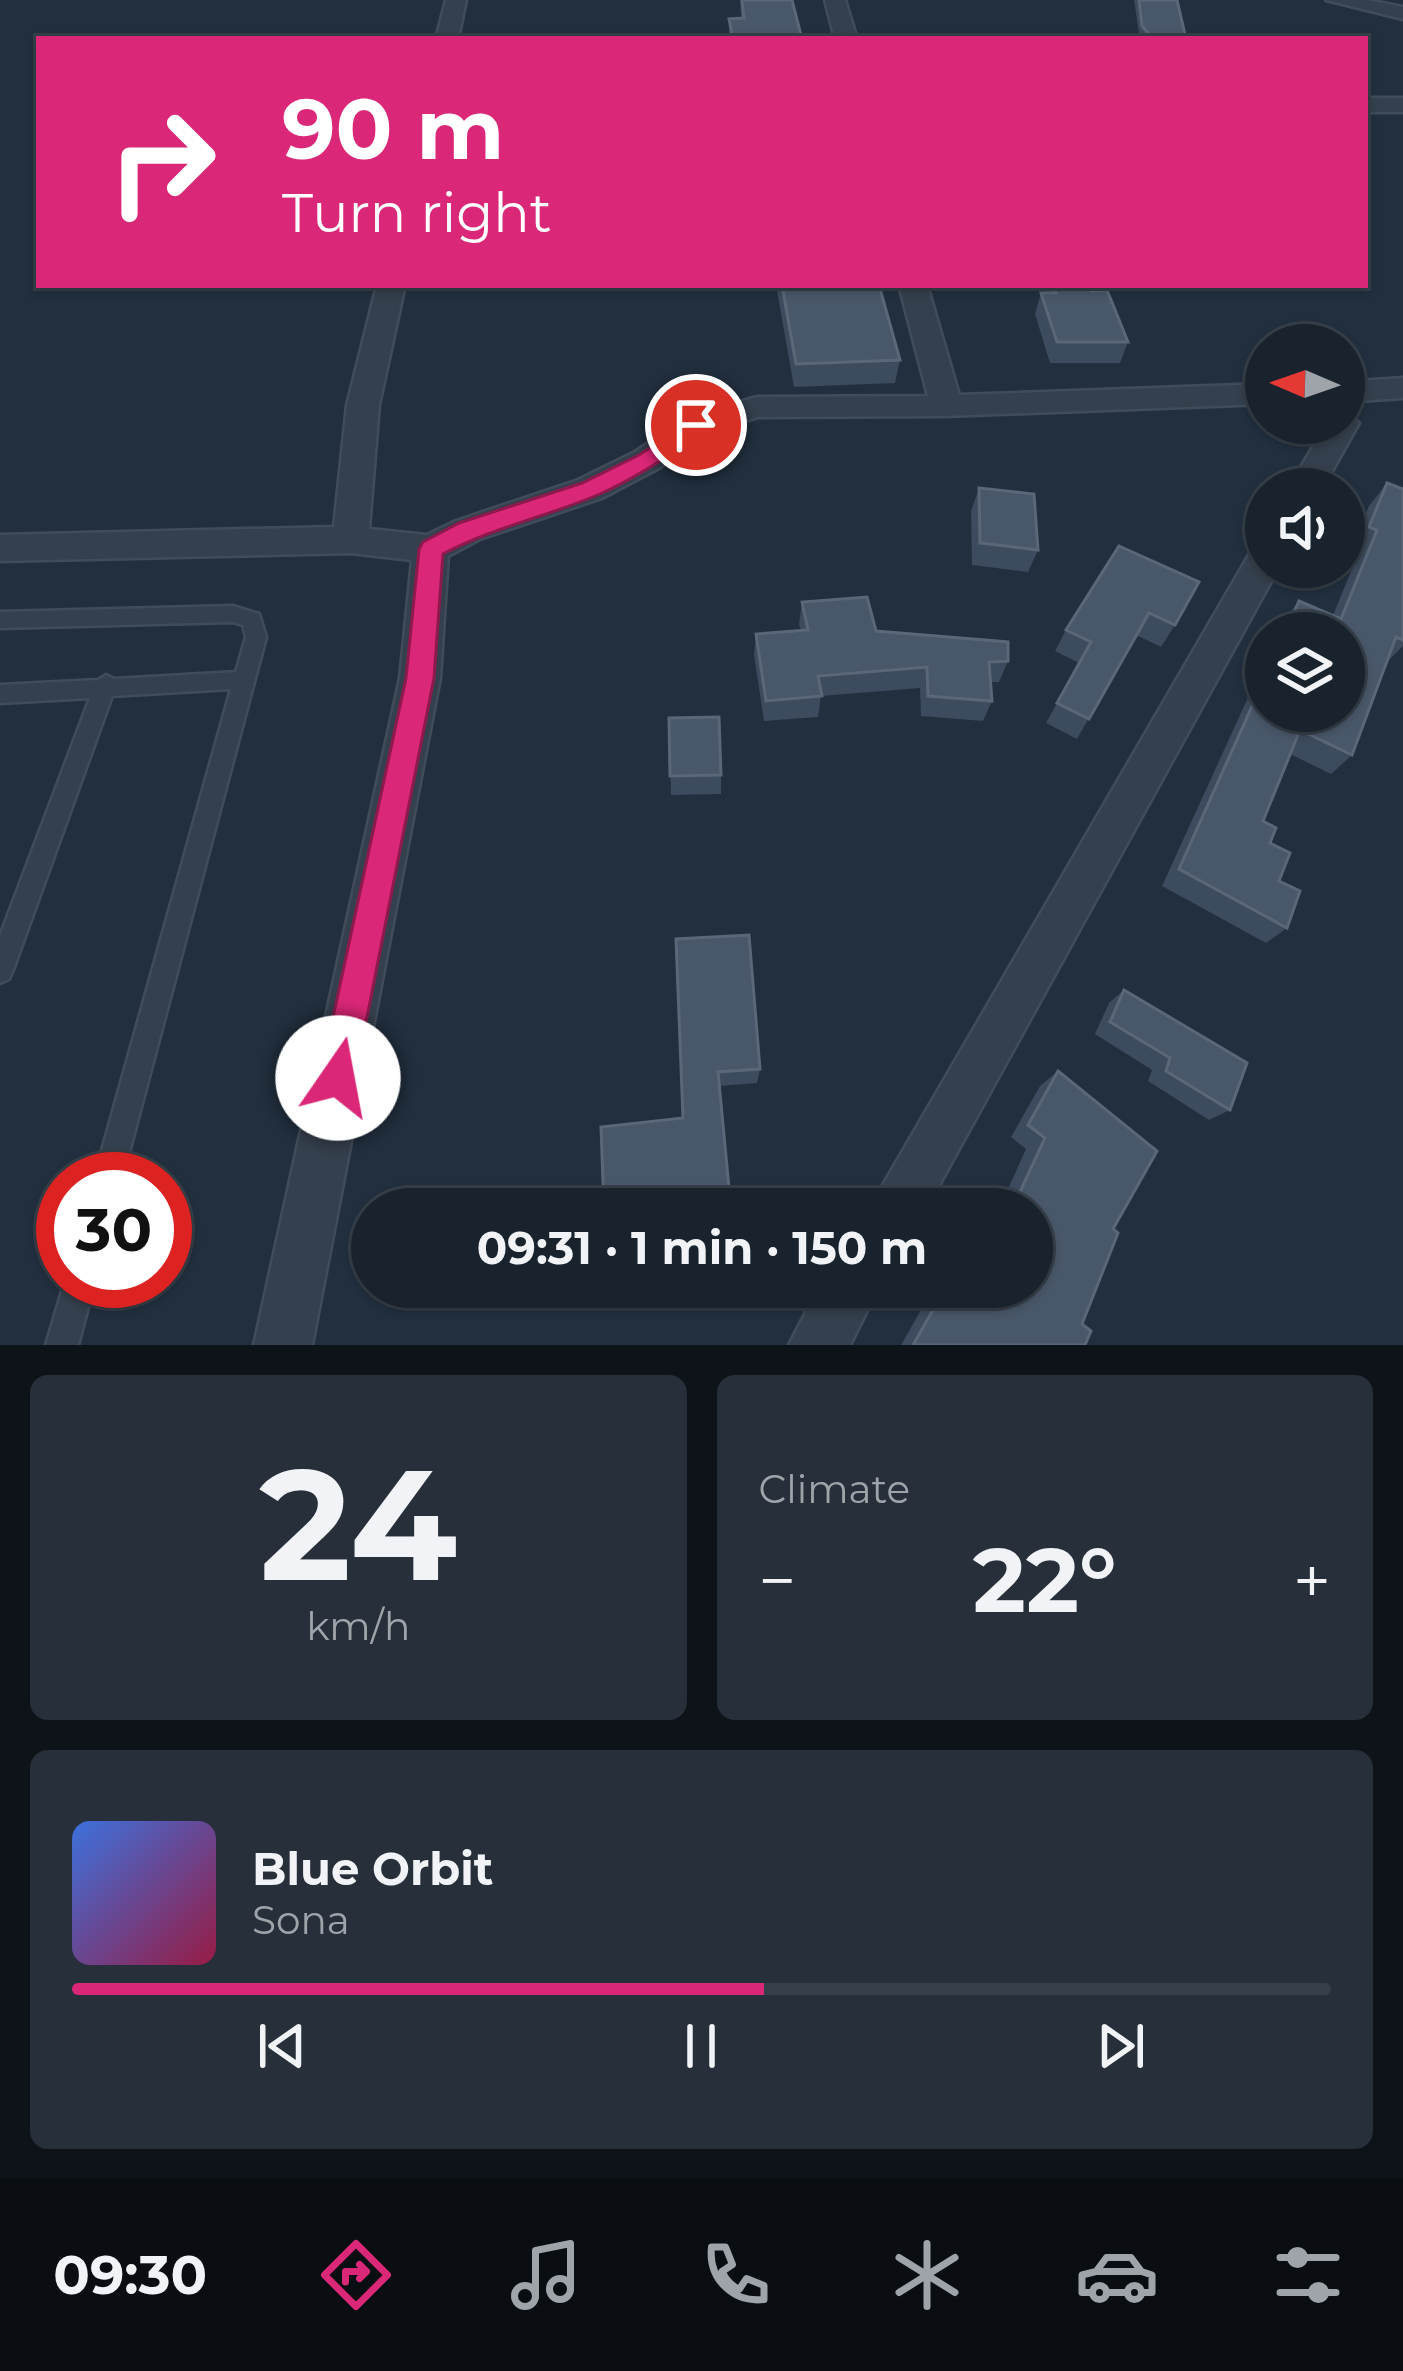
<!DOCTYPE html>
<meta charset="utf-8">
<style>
:root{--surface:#19232e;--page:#262f3a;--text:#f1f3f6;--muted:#9fa4aa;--line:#37404a;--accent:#db2777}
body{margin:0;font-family:Montserrat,sans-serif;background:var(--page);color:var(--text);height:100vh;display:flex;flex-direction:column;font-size:45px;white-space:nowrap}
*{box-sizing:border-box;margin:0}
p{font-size:39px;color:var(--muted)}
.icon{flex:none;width:66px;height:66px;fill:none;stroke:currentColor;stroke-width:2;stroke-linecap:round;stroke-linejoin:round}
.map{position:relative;height:1345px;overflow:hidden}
.sheet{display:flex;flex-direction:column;gap:30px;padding:30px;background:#0e1319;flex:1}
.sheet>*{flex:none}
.banner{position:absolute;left:36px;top:36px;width:1332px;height:252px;border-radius:0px;box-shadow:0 3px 9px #0004,0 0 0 3px var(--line);background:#db2777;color:#fff;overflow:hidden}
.needle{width:78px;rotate:272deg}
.fabs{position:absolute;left:1245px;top:324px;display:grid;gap:24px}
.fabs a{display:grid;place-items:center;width:120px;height:120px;border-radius:50%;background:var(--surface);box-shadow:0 3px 9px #0004,0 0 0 3px var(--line);font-size:60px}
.speed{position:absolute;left:36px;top:1152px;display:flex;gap:24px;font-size:60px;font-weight:700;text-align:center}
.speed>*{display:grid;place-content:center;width:156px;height:156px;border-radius:50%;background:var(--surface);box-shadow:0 3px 9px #0004,0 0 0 3px var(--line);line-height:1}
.speed .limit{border:18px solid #d22;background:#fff;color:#111}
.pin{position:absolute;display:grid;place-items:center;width:102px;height:102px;color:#fff;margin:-51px;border:6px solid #fff;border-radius:50%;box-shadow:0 3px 12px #0007}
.me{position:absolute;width:132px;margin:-66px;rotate:12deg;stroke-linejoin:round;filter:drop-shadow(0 0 9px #0008)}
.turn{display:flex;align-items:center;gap:42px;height:252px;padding:0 48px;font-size:54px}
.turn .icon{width:156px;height:156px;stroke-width:2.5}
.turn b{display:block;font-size:84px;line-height:102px}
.big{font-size:90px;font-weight:700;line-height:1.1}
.sheet .tile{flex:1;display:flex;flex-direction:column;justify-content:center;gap:18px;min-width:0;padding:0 42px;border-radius:18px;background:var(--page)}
.sheet .dial{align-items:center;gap:0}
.dial b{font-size:156px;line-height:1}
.song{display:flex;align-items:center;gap:36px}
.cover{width:144px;height:144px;border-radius:18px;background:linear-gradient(135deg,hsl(220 70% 55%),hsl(340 70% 35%))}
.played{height:12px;border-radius:6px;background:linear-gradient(90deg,var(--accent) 55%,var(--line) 55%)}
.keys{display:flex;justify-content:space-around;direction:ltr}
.heat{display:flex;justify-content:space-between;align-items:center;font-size:66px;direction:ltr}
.sheet .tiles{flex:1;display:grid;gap:30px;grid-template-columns:1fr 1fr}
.tile:last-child{grid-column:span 2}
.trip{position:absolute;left:351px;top:1188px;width:702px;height:120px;border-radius:60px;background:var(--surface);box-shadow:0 3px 9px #0004,0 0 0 3px var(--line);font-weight:700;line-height:120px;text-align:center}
.tabs{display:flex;height:192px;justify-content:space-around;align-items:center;background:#0a0e12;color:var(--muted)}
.tabs .icon{width:84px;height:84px}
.tabs .active{color:var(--accent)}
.tabs b{font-size:54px;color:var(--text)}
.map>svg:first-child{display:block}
</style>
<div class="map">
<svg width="1403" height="1345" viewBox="0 0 1403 1345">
<rect width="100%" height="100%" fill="#212f3e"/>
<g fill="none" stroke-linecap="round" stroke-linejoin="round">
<!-- lane casing -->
<g stroke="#414c5a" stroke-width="5">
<g id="lane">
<path d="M 233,606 L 259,614 L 266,637 L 122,1179 L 94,1179 L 231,689 L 112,696 L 13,970 L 9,979 L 0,983 L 0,936 L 90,698 L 0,703 L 0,685 L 98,680 L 106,675 L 114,679 L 236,672 L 246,637 L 243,625 L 233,622 L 0,628 L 0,612 Z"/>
<path d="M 65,1281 L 95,1281 L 78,1345 L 46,1345 Z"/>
</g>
</g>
<!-- street casing -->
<g stroke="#414c5a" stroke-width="5">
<g id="street">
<path d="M 446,0 L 466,0 L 458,39 L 436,39 Z"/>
<path d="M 825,0 L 845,0 L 857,39 L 835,39 Z"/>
<path d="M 1326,0 L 1367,0 L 1403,7 L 1403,19 Z"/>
<rect x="1365" y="98" width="38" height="14"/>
<path d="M 377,285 L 405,285 L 379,405 L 369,529 L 427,535 L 456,521 L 578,480 L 635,452 L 685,417 L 757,397 L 928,396 L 899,285 L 927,285 L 959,395 L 1266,384 L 1266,404 L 946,416 L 758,417 L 707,433 L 659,468 L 602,498 L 480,539 L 448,556 L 440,678 L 312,1345 L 254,1345 L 400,678 L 412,560 L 350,553 L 0,561 L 0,535 L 334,527 L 347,405 Z"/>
<path d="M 1403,378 L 1403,398 L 1344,402 L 1344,382 Z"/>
<path d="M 1344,413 L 1359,423 L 1322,489 L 1288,489 L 1327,423 L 1344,423 Z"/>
<path d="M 1266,545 L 1266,567 L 1279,567 L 926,1209 L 869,1209 L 1253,548 Z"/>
<path d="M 819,1287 L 879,1287 L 850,1345 L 789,1345 Z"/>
</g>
</g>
<!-- lane -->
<use href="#lane" fill="#35404e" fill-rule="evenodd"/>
<!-- street -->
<use href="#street" fill="#35404e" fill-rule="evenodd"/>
</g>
<!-- wall -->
<g fill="#3c4b5d">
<path d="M 740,0 L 792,0 L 802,39 L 729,39 L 729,19 L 741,18 Z"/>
<path d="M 1134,0 L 1177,0 L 1186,39 L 1140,39 Z"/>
<path d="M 776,285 L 879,285 L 900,360 L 895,383 L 794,387 Z"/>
<path d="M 1047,285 L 1089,285 L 1128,342 L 1120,363 L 1050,363 L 1035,314 L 1041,293 L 1044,293 Z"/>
<path d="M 1387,483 L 1403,489 L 1403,646 L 1387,662 L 1352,755 L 1331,774 L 1290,754 L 1263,821 L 1279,881 L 1287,928 L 1266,943 L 1162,886 L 1266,658 L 1266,711 L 1344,633 L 1277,633 L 1282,623 L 1299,601 L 1333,615 L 1359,552 L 1351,549 L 1369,506 Z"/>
<path d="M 979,488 L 1038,550 L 1028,572 L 972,565 L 971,511 Z"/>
<path d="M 1119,546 L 1175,625 L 1161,647 L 1136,635 L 1077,739 L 1046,723 L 1079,663 L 1055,651 L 1066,630 Z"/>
<path d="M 802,602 L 876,631 L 1008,661 L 999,682 L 990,682 L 992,701 L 983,721 L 921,716 L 920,688 L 821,696 L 818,717 L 764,721 L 754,655 L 756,634 L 801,631 L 799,624 Z"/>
<path d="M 669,718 L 721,775 L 721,794 L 671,795 Z"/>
<path d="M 676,939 L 760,1069 L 757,1083 L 719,1086 L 683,1118 Z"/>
<path d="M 1124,990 L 1230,1110 L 1209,1120 L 1148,1081 L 1152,1070 L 1095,1034 L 1109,1003 Z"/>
<path d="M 1058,1071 L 1113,1229 L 1082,1324 L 1085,1345 L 901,1345 L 934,1287 L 1032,1287 L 1032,1209 L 999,1209 L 1026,1149 L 1011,1137 L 1040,1086 Z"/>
</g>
<!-- building -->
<g fill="#485769" stroke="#596778" stroke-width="3">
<path d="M 742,0 L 792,0 L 802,39 L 733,39 L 729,19 L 744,18 Z"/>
<path d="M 1139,0 L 1177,0 L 1186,39 L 1153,39 L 1142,26 Z"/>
<path d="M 782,285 L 879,285 L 900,360 L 796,364 Z"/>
<path d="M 1053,285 L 1089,285 L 1091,291 L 1107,290 L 1128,342 L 1057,342 L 1041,293 L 1056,293 Z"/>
<path d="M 1387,483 L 1403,489 L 1403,640 L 1396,637 L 1352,755 L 1300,730 L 1263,821 L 1276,828 L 1270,843 L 1290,853 L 1279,881 L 1300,891 L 1287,928 L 1179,869 L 1266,675 L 1266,711 L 1344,711 L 1344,633 L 1285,633 L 1299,601 L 1341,619 L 1377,530 L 1369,527 Z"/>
<path d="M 979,488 L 1034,494 L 1038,550 L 980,543 Z"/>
<path d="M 1119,546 L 1199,582 L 1175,625 L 1149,613 L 1089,719 L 1057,703 L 1091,642 L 1066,630 Z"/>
<path d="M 867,597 L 876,631 L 1008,642 L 1008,661 L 989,662 L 992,701 L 928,696 L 927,667 L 818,676 L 822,696 L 766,701 L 756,634 L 808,630 L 802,602 Z"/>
<path d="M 719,717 L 721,775 L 670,776 L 669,718 Z"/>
<path d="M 749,935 L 760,1069 L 718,1072 L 731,1209 L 604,1209 L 601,1127 L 683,1118 L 676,939 Z"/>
<path d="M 1124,990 L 1247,1063 L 1230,1110 L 1166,1071 L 1170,1058 L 1110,1022 Z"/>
<path d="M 1058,1071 L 1157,1151 L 1113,1229 L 1118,1233 L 1082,1324 L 1091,1331 L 1085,1345 L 913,1345 L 946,1287 L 1032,1287 L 1032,1209 L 1012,1209 L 1045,1138 L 1028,1125 Z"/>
</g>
<!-- route -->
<path fill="#db2777" stroke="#8e194d" stroke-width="3" d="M 696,418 L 704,420 L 704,431 C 671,455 638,477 600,494 C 549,516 494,527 443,554 L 434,678 L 355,1078 L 350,1091 L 338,1096 L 325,1091 L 320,1078 L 406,678 L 419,549 L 423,542 L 459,523 L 582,483 L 639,455 Z"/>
</svg>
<div class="fabs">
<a><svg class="needle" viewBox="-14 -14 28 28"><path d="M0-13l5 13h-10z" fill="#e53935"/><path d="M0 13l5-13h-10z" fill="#9fa4aa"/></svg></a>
<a><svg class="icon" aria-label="sound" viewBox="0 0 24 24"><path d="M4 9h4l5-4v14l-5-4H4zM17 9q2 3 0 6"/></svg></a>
<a><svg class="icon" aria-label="layers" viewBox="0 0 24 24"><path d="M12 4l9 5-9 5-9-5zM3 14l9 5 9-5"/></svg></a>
</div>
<div class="speed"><div class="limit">30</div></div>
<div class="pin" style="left:696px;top:425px;background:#d93025"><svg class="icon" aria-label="arrive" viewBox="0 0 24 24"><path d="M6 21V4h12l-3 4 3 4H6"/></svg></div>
<svg class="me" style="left:338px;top:1078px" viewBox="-20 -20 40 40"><circle r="19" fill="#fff"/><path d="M0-13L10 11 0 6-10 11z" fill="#db2777"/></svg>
<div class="trip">09:31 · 1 min · 150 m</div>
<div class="banner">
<div class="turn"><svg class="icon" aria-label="right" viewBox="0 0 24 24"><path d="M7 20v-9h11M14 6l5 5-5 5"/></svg><div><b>90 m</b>Turn right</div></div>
</div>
</div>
<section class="sheet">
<div class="tiles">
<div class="tile dial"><b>24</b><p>km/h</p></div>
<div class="tile"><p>Climate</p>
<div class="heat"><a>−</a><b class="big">22°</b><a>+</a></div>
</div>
<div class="tile">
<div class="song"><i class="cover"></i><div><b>Blue Orbit</b><p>Sona</p></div></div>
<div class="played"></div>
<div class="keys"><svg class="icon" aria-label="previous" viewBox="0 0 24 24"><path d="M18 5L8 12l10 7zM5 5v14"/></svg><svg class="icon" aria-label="pause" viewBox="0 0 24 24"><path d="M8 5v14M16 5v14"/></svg><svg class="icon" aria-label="next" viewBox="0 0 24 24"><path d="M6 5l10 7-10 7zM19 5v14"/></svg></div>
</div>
</div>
</section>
<nav class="tabs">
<b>09:30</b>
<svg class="icon active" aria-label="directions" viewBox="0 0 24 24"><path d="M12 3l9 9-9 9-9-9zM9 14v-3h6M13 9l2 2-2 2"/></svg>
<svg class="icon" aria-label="music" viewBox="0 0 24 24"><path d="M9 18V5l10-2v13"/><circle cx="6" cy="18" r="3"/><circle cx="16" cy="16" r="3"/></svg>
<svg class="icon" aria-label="phone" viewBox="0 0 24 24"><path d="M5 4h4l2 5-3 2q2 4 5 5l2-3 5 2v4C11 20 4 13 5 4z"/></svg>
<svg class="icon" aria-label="climate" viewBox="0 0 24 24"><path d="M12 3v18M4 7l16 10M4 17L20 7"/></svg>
<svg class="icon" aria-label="car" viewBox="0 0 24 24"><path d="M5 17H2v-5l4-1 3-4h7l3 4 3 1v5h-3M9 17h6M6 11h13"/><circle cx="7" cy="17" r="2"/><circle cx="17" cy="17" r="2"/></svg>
<svg class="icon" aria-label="filters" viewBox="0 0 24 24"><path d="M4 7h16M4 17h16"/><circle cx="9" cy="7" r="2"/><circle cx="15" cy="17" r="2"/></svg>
</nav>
